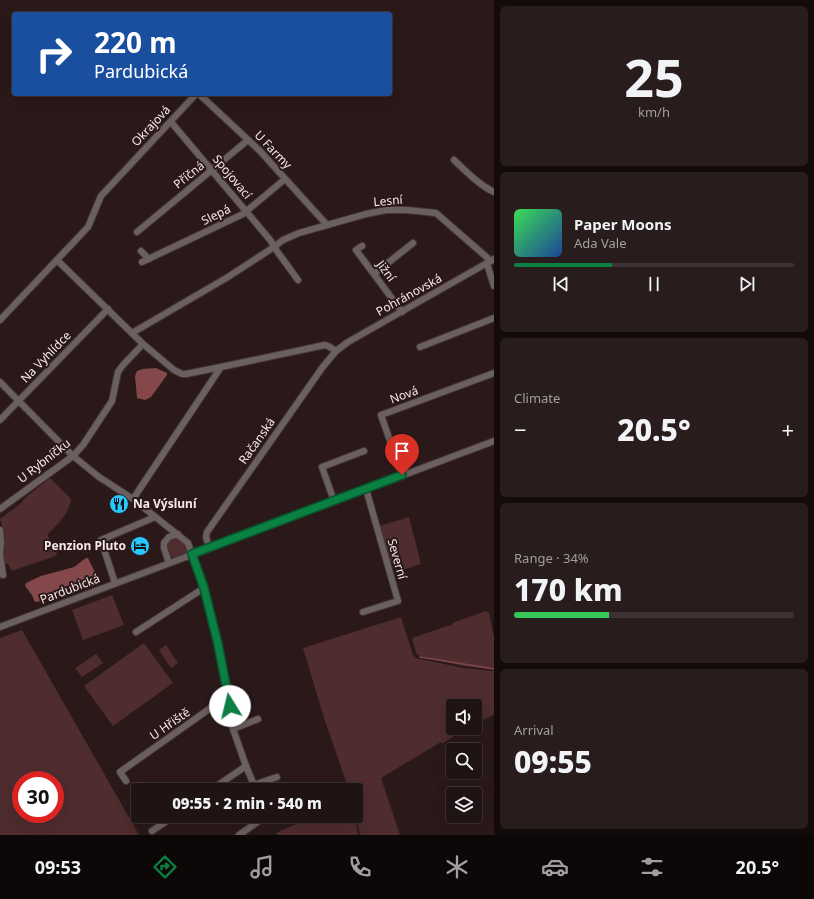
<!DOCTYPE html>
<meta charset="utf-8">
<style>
:root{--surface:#201314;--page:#281c1d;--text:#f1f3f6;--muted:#a29ea0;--line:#3d3234;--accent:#0b8043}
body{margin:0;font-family:"Noto Sans",sans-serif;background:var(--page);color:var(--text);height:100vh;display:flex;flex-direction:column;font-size:15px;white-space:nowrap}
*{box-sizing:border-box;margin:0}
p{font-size:13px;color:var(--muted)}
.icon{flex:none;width:22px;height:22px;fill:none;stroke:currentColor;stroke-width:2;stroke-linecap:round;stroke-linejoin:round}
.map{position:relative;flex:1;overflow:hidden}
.sheet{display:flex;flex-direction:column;gap:6px;padding:6px;background:#120a0b;width:320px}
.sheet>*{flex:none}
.banner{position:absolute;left:12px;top:12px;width:380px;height:84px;border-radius:4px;box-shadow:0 4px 16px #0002,0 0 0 1px var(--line);background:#1a4fa0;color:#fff;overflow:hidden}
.fabs{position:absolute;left:446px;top:699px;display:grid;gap:8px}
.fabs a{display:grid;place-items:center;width:36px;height:36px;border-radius:4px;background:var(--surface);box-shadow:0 4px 16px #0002,0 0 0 1px var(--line);font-size:20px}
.speed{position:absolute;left:12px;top:771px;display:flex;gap:8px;font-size:20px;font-weight:700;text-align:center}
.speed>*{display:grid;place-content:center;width:52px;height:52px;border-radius:50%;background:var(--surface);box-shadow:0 4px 16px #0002,0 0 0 1px var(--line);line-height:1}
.speed .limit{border:6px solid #d22;background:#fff;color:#111}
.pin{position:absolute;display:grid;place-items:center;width:34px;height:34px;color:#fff;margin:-41px -17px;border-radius:50% 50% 50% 0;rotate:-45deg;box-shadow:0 0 4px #0007}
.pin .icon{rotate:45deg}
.me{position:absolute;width:44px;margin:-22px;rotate:351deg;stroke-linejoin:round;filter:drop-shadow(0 0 3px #0008)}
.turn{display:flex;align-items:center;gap:14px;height:84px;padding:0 16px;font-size:18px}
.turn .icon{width:52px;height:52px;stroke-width:2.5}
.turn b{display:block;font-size:28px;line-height:34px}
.big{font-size:30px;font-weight:800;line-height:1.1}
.sheet .card{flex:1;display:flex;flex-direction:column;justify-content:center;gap:6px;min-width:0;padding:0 14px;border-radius:6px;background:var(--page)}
.sheet .dial{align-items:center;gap:0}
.dial b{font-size:52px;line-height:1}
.song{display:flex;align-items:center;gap:12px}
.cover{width:48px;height:48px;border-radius:6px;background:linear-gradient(135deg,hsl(130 70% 55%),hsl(220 70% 35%))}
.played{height:4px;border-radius:2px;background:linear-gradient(90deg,var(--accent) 35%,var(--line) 35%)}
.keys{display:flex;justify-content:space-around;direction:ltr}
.heat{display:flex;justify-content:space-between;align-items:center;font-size:22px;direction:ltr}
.charge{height:6px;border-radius:3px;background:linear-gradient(90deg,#34c759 34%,var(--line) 0)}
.trip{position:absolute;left:131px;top:783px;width:232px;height:40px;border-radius:4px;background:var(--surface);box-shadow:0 4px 16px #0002,0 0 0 1px var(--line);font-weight:800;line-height:40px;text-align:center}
.menu{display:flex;height:64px;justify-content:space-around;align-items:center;background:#0d0808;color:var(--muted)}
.menu .icon{width:28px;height:28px}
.menu .selected{color:var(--accent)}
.menu b{font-size:18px;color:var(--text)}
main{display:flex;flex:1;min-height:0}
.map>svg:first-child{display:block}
</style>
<main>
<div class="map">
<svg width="494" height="835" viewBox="0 0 494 835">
<rect width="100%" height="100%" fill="#2b191a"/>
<!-- green -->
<g fill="#4f2c2e" fill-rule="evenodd">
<path d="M 50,478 L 71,499 C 69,514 58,524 48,534 C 48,541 55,546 57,553 L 55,556 L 12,571 L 8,564 L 4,563 L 4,553 L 5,536 L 0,519 L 20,504 L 26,497 Z"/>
<path d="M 409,517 L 421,564 L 399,571 L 396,560 L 389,562 L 379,526 Z"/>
<path d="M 177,537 L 184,542 L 188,551 L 187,553 L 174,558 L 169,555 L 166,546 L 171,539 Z"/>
<path d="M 112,595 L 124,625 L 83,640 L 72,610 Z"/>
<path d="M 486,611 L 489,613 L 494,637 L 494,669 L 463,666 L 417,655 L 412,638 L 447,626 L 450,626 L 455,622 Z"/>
<path d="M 401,617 L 413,655 L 416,658 L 463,668 L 494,671 L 494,715 L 475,723 L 475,706 L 453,706 L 453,728 L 466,728 L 442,744 L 441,742 L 381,778 L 400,835 L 360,835 L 356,814 L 356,790 L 349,790 L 325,721 L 303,648 Z"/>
<path d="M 22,630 L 139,835 L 0,835 L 0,638 ZM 21,780 L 55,780 L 55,814 L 21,814 Z"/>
<path d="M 144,643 L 173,683 L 113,726 L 84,686 Z"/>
<path d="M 166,645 L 178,663 L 171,668 L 159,650 Z"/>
<path d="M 96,654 L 103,663 L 82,677 L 75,668 Z"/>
<path d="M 315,816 L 355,816 L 358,835 L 277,835 L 276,833 Z"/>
</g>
<!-- water -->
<g fill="#84484b">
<path d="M 156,368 L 167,373 L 167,375 L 151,397 L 145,400 L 137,398 L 135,376 L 137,371 L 143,369 Z"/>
<path d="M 86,558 L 88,558 C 91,565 97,573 95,580 C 82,587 49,601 35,602 L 32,595 L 25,586 L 26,583 L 41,576 L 74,567 Z"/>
</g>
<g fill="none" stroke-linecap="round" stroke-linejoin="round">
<!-- stream -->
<path stroke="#84484b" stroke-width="1.5" d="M 420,657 L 494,669"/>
<!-- minor casing -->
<g stroke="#473637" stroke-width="8">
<g id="minor">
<path d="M 199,94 L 260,151 L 327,225"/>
<path d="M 171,122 L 271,241 L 274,247 L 283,240 L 299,233 L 366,214 L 386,210 L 407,210 L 436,213 L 491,261"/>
<path d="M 454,160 C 467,172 479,185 494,192"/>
<path d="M 137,232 L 248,140"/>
<path d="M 362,246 L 356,250 L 402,312"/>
<path d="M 141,251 L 149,259"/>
<path d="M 57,260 L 143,344 L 174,370 L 182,374 L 186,374 L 221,367"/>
<path d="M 142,262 L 243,214 L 285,179"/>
<path d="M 487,264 L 494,286"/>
<path d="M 374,274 L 413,243"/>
<path d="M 0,320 L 88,227 L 101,196 L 196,94"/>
<path d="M 132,333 L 228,277 L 274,247 L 298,280"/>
<path d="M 420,347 L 494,318"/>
<path d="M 0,382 L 73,456 L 99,477 L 133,499"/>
<path d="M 0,420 L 108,309"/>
<path d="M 402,475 L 381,415 L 494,373"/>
<path d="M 334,501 L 322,467 L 364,451"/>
<path d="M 0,509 L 73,456 L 83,445 L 112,401 L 118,372 L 123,365 L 143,344"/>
<path d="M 0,530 L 1,541 L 0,555 L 3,575"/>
<path d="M 209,547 L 206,537 L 207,532 L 322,368 L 336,351 L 348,342 L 494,259"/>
<path d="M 169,563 L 164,548 L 164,543 L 169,537 L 178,534"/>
<path d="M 115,583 L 101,540 L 155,517"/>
<path d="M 363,612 L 398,601 L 366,489"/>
<path d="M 0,627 L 494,441"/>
<path d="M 136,632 L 204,588"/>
<path d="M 229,695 L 233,729 L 246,766 L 256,790"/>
<path d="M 233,729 L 258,719"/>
<path d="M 126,781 L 120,772 L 229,695 L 204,588 L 188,543 L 133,499 L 221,367 L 325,345 L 328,346 L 336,351"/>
<path d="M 254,785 L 277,777"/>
<path d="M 211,790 L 246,766"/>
<path d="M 152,831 L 174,816"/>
<path d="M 239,835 L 266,816"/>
</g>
</g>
<!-- minor -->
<use href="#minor" stroke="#6b6060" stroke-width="6"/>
</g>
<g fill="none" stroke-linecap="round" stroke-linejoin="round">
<!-- route casing -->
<g stroke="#07532c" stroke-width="10">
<path id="route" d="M 230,706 L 218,644 L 204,588 L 192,554 L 402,475"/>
</g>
<!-- route -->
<use href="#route" stroke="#0b8043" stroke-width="7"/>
</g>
<!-- icons -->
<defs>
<g id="restaurant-disc" transform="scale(1)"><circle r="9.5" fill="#27c8ff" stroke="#2b191a"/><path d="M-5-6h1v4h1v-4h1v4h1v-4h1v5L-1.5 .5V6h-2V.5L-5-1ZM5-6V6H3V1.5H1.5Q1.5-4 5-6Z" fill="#111"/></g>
<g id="hotel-disc" transform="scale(1)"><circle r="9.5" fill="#27c8ff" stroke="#2b191a"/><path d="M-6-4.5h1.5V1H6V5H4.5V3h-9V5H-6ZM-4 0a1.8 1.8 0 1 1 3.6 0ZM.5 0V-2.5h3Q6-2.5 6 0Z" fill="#111"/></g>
</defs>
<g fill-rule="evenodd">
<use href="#restaurant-disc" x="119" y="504"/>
<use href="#hotel-disc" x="140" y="546"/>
</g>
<g text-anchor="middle" stroke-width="4" stroke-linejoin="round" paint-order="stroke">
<!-- street labels -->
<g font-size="12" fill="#f5e8e8" stroke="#2b191a">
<text transform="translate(151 126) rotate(-47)" y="4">Okrajová</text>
<text transform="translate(273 150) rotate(46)" y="4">U Farmy</text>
<text transform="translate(189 175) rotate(-39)" y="4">Příčná</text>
<text transform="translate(232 177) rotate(50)" y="4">Spojovací</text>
<text transform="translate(388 201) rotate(-5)" y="4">Lesní</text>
<text transform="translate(216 215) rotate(-26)" y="4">Slepá</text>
<text transform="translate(386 271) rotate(53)" y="4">Jižní</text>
<text transform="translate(409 295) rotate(-29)" y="4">Pohránovská</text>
<text transform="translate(46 357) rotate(-46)" y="4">Na Vyhlídce</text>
<text transform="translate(404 395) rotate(-20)" y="4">Nová</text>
<text transform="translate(257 441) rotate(-55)" y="4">Račanská</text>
<text transform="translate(44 461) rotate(-38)" y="4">U Rybníčku</text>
<text transform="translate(397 559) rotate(74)" y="4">Severní</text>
<text transform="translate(70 589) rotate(-21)" y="4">Pardubická</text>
<text transform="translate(170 724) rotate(-35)" y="4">U Hřiště</text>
</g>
<!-- poi labels -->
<g font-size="12" font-weight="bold" fill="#f5e8e8" stroke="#2b191a" text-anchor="start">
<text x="133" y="508">Na Výsluní</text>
<text x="126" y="550" text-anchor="end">Penzion Pluto</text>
</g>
</g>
</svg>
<div class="fabs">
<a><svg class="icon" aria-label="sound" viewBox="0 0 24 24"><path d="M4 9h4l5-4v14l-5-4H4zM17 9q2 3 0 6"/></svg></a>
<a><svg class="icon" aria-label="search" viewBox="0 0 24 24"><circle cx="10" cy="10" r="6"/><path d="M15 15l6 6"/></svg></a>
<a><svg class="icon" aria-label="layers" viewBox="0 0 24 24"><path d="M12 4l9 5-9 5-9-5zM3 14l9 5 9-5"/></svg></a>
</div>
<div class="speed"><div class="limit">30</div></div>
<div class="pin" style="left:402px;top:475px;background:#d93025"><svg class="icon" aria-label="arrive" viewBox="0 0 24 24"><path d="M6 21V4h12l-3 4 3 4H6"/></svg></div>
<svg class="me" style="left:230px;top:706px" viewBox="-20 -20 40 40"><circle r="19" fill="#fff"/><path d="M0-13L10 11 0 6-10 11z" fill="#0b8043"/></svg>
<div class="trip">09:55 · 2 min · 540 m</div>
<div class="banner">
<div class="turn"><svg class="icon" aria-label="right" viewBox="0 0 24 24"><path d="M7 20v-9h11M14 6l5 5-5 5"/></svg><div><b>220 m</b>Pardubická</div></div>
</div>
</div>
<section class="sheet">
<div class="card dial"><b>25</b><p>km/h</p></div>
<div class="card">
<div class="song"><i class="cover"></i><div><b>Paper Moons</b><p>Ada Vale</p></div></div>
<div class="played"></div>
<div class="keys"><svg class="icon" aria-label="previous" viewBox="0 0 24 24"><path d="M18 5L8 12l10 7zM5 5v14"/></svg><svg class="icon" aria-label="pause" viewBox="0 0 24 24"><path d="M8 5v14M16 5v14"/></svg><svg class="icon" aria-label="next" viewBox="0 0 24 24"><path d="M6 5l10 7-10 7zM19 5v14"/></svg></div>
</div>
<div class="card"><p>Climate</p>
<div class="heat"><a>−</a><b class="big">20.5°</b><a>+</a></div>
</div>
<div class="card"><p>Range · 34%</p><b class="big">170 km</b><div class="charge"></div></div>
<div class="card"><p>Arrival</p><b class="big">09:55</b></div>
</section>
</main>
<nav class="menu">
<b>09:53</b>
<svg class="icon selected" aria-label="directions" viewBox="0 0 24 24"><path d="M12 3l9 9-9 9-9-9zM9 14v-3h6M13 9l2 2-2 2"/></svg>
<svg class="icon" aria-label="music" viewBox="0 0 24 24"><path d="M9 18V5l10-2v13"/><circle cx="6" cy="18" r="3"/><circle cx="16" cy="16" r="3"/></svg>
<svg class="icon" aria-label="phone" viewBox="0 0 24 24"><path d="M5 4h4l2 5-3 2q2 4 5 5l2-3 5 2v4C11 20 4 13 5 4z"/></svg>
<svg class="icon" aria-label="climate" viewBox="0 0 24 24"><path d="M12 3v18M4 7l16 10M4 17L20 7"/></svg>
<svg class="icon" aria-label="car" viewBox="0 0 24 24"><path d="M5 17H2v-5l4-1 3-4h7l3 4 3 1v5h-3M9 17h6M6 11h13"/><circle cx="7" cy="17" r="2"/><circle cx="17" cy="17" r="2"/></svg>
<svg class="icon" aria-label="filters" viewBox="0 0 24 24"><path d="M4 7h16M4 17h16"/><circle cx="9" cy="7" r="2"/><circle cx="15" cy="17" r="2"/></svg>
<b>20.5°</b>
</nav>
